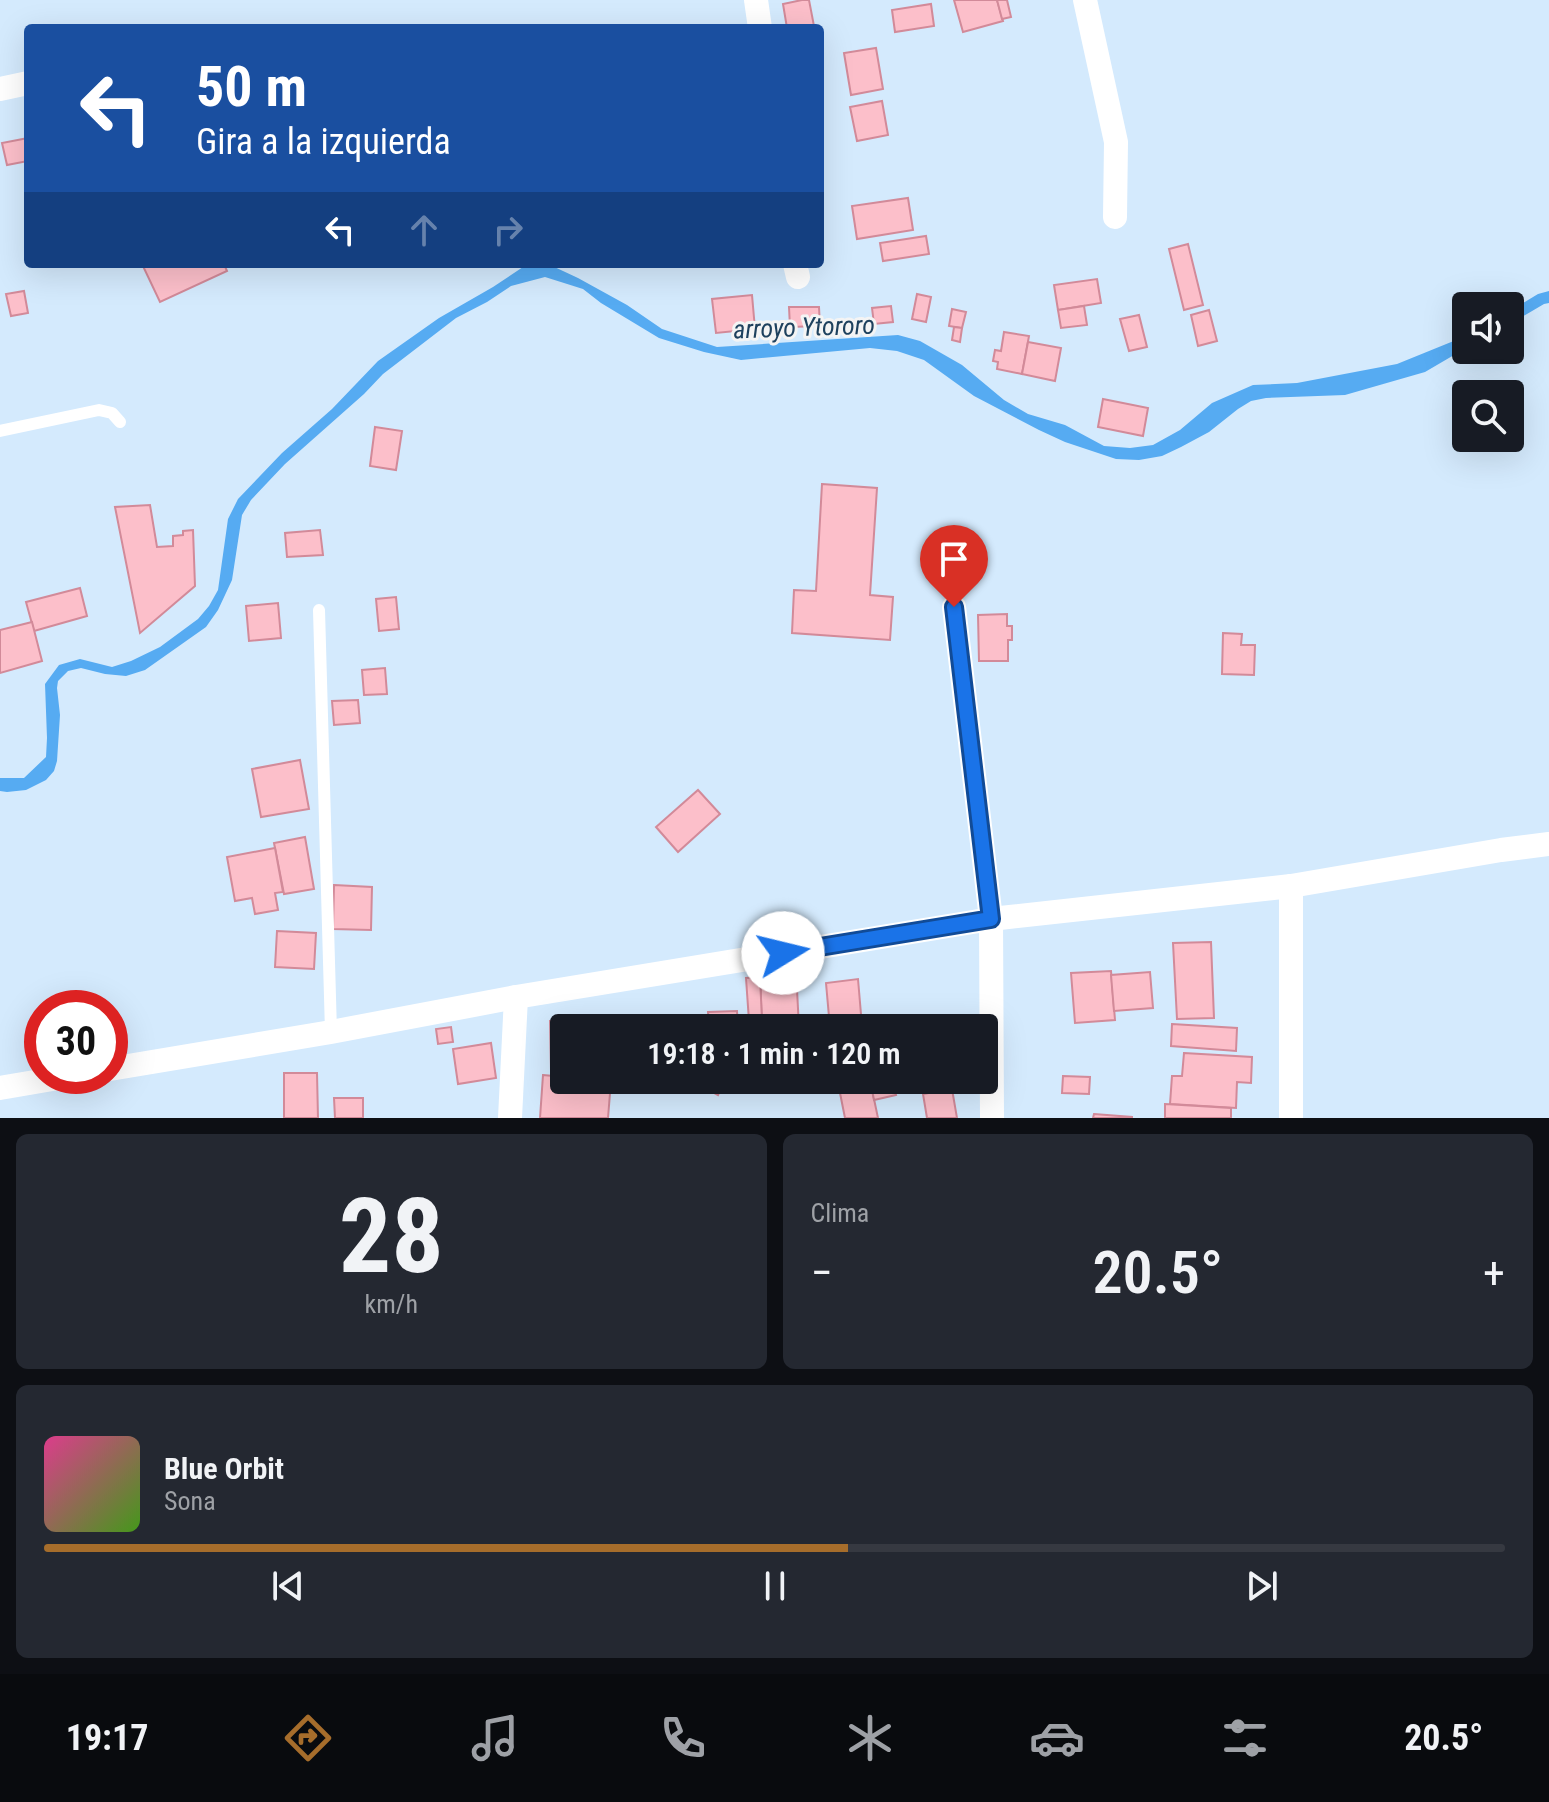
<!DOCTYPE html>
<html lang="es">
<meta charset="utf-8">
<style>
:root{--surface:#171b24;--page:#242831;--text:#f1f3f6;--muted:#9ea1a6;--line:#363941;--accent:#a66d2b}
body{margin:0;font-family:"Roboto Condensed",sans-serif;background:var(--page);color:var(--text);height:100vh;display:flex;flex-direction:column;font-size:30px;white-space:nowrap}
*{box-sizing:border-box;margin:0}
p{font-size:26px;color:var(--muted)}
.icon{flex:none;width:44px;height:44px;fill:none;stroke:currentColor;stroke-width:2;stroke-linecap:round;stroke-linejoin:round}
.map{position:relative;height:1118px;overflow:hidden}
.drawer{display:flex;flex-direction:column;gap:16px;padding:16px;background:#0d0f14;flex:1}
.drawer>*{flex:none}
.guide{position:absolute;left:24px;top:24px;width:800px;height:244px;border-radius:8px;box-shadow:0 8px 32px #0002;background:#1a4fa0;color:#fff;overflow:hidden}
.tools{position:absolute;left:1452px;top:292px;display:grid;gap:16px}
.tools a{display:grid;place-items:center;width:72px;height:72px;border-radius:8px;background:var(--surface);box-shadow:0 8px 32px #0002;font-size:40px}
.speed{position:absolute;left:24px;top:990px;display:flex;gap:16px;font-size:40px;font-weight:700;text-align:center}
.speed>*{display:grid;place-content:center;width:104px;height:104px;border-radius:50%;background:var(--surface);box-shadow:0 8px 32px #0002;line-height:1}
.speed .limit{border:12px solid #d22;background:#fff;color:#111}
.pin{position:absolute;display:grid;place-items:center;width:68px;height:68px;color:#fff;margin:-82px -34px;border-radius:50% 50% 50% 0;rotate:-45deg;box-shadow:0 0 8px #0007}
.pin .icon{rotate:45deg}
.me{position:absolute;width:88px;margin:-44px;rotate:81deg;stroke-linejoin:round;filter:drop-shadow(0 0 6px #0008)}
.turn{display:flex;align-items:center;gap:28px;height:168px;padding:0 40px;font-size:36px}
.turn .icon{width:104px;height:104px;stroke-width:2.5}
.turn b{display:block;font-size:56px;line-height:68px}
.lanes{display:flex;align-items:center;height:76px;padding:0 40px;background:#0003;justify-content:center;gap:40px;direction:ltr}
.lanes .off{opacity:.35}
.big{font-size:60px;font-weight:600;line-height:1.1}
.drawer .card{flex:1;display:flex;flex-direction:column;justify-content:center;gap:12px;min-width:0;padding:0 28px;border-radius:12px;background:var(--page)}
.drawer .dial{align-items:center;gap:0}
.dial b{font-size:104px;line-height:1}
.song{display:flex;align-items:center;gap:24px}
.cover{width:96px;height:96px;border-radius:12px;background:linear-gradient(135deg,hsl(330 70% 55%),hsl(100 70% 35%))}
.played{height:8px;border-radius:4px;background:linear-gradient(90deg,var(--accent) 55%,var(--line) 55%)}
.keys{display:flex;justify-content:space-around;direction:ltr}
.heat{display:flex;justify-content:space-between;align-items:center;font-size:44px;direction:ltr}
.drawer .tiles{flex:1;display:grid;gap:16px;grid-template-columns:1fr 1fr}
.card:last-child{grid-column:span 2}
.trip{position:absolute;left:550px;top:1014px;width:448px;height:80px;border-radius:8px;background:var(--surface);box-shadow:0 8px 32px #0002;font-weight:600;line-height:80px;text-align:center}
.tab-bar{display:flex;height:128px;justify-content:space-around;align-items:center;background:#090b0e;color:var(--muted)}
.tab-bar .icon{width:56px;height:56px}
.tab-bar .active{color:var(--accent)}
.tab-bar b{font-size:36px;color:var(--text)}
.map>svg:first-child{display:block}
</style>
<div class="map">
<svg width="1549" height="1118" viewBox="0 0 1549 1118">
<rect width="100%" height="100%" fill="#d4eafd"/>
<!-- water -->
<g fill="#56abf2">
<path d="M 548,264 L 578,278 L 627,305 L 662,329 L 717,347 L 898,335 L 920,341 L 962,365 L 1004,400 L 1028,414 L 1065,425 L 1104,446 L 1130,448 L 1153,445 L 1180,430 L 1212,403 L 1253,385 L 1297,383 L 1397,364 L 1466,336 L 1466,348 L 1425,372 L 1345,395 L 1266,398 L 1251,401 L 1238,409 L 1209,432 L 1181,447 L 1162,456 L 1139,460 L 1116,459 L 1065,442 L 1039,430 L 974,396 L 924,360 L 897,351 L 870,348 L 741,360 L 704,352 L 659,338 L 601,303 L 583,289 L 545,277 L 511,286 L 487,302 L 456,318 L 383,374 L 364,394 L 285,464 L 251,500 L 242,515 L 232,580 L 218,610 L 206,627 L 145,670 L 126,676 L 105,674 L 81,668 L 68,671 L 58,681 L 57,688 L 60,715 L 57,761 L 54,771 L 46,780 L 26,790 L 7,792 L 0,791 L 0,778 L 24,778 L 46,757 L 47,738 L 45,684 L 59,665 L 80,659 L 112,667 L 131,661 L 160,647 L 198,619 L 209,606 L 218,590 L 228,519 L 238,499 L 282,453 L 332,409 L 378,361 L 439,318 L 493,287 L 523,267 Z"/>
<path d="M 1549,291 L 1549,303 L 1544,304 L 1510,324 L 1510,311 L 1538,294 Z"/>
</g>
<!-- building -->
<g fill="#fcbfca" stroke="#d28a99" stroke-width="2">
<path d="M 802,0 L 809,0 L 814,26 L 787,28 L 783,4 Z"/>
<path d="M 954,0 L 997,0 L 1003,21 L 963,32 Z"/>
<path d="M 997,0 L 1007,0 L 1011,17 L 1002,19 Z"/>
<path d="M 931,4 L 934,26 L 895,32 L 892,10 Z"/>
<path d="M 876,48 L 883,89 L 851,95 L 844,53 Z"/>
<path d="M 882,101 L 888,135 L 857,141 L 850,107 Z"/>
<path d="M 28,138 L 28,161 L 7,165 L 2,143 Z"/>
<path d="M 908,198 L 913,230 L 857,239 L 852,206 Z"/>
<path d="M 926,236 L 929,254 L 883,261 L 880,243 Z"/>
<path d="M 1188,244 L 1203,305 L 1184,310 L 1169,249 Z"/>
<path d="M 142,264 L 224,264 L 227,271 L 160,302 Z"/>
<path d="M 1097,279 L 1101,303 L 1058,310 L 1054,285 Z"/>
<path d="M 24,291 L 28,313 L 11,316 L 6,294 Z"/>
<path d="M 917,294 L 931,297 L 926,322 L 912,319 Z"/>
<path d="M 752,295 L 755,329 L 716,333 L 712,299 Z"/>
<path d="M 891,306 L 893,322 L 874,324 L 872,308 Z"/>
<path d="M 1084,306 L 1087,325 L 1061,328 L 1058,310 Z"/>
<path d="M 789,307 L 819,307 L 820,326 L 790,327 Z"/>
<path d="M 952,309 L 966,312 L 962,328 L 949,326 Z"/>
<path d="M 1209,310 L 1217,341 L 1198,346 L 1191,315 Z"/>
<path d="M 1139,315 L 1147,347 L 1129,351 L 1120,319 Z"/>
<path d="M 954,327 L 962,328 L 960,342 L 952,340 Z"/>
<path d="M 1004,332 L 1029,336 L 1022,374 L 997,369 L 998,362 L 993,361 L 995,350 L 1001,351 Z"/>
<path d="M 1028,342 L 1061,348 L 1055,381 L 1022,374 Z"/>
<path d="M 1103,399 L 1148,408 L 1143,436 L 1098,427 Z"/>
<path d="M 375,427 L 402,431 L 396,470 L 370,466 Z"/>
<path d="M 822,484 L 877,488 L 870,595 L 893,597 L 890,640 L 792,633 L 794,590 L 816,591 Z"/>
<path d="M 150,505 L 157,547 L 173,546 L 173,536 L 183,535 L 183,531 L 193,530 L 195,586 L 140,633 L 115,507 Z"/>
<path d="M 320,530 L 323,555 L 287,557 L 285,533 Z"/>
<path d="M 80,588 L 87,616 L 34,631 L 26,602 Z"/>
<path d="M 396,597 L 399,629 L 379,631 L 376,599 Z"/>
<path d="M 278,603 L 281,638 L 249,641 L 246,606 Z"/>
<path d="M 1007,614 L 1007,626 L 1012,626 L 1012,640 L 1008,640 L 1008,661 L 979,661 L 978,615 Z"/>
<path d="M 32,622 L 42,661 L 0,673 L 0,630 Z"/>
<path d="M 1223,633 L 1242,634 L 1241,645 L 1255,645 L 1254,675 L 1222,674 Z"/>
<path d="M 385,668 L 387,694 L 364,695 L 362,670 Z"/>
<path d="M 358,700 L 360,723 L 334,725 L 332,701 Z"/>
<path d="M 300,760 L 309,809 L 261,817 L 252,769 Z"/>
<path d="M 698,790 L 720,814 L 678,852 L 656,827 Z"/>
<path d="M 305,837 L 314,889 L 284,894 L 274,843 Z"/>
<path d="M 275,848 L 283,892 L 275,893 L 278,910 L 255,914 L 252,898 L 235,901 L 227,857 Z"/>
<path d="M 334,885 L 372,887 L 371,930 L 333,929 Z"/>
<path d="M 277,931 L 316,933 L 314,969 L 275,967 Z"/>
<path d="M 1211,942 L 1214,1018 L 1177,1019 L 1173,943 Z"/>
<path d="M 796,970 L 799,1028 L 762,1028 L 760,971 Z"/>
<path d="M 1111,971 L 1115,1020 L 1075,1023 L 1071,973 Z"/>
<path d="M 1150,972 L 1153,1008 L 1114,1011 L 1111,975 Z"/>
<path d="M 760,977 L 762,1020 L 749,1021 L 746,978 Z"/>
<path d="M 858,979 L 862,1026 L 830,1028 L 826,983 Z"/>
<path d="M 737,1011 L 738,1028 L 709,1028 L 708,1012 Z"/>
<path d="M 606,1020 L 606,1028 L 564,1028 L 564,1070 L 551,1070 L 550,1021 Z"/>
<path d="M 1172,1024 L 1237,1028 L 1236,1051 L 1171,1046 Z"/>
<path d="M 451,1027 L 453,1042 L 438,1044 L 436,1029 Z"/>
<path d="M 491,1043 L 496,1078 L 458,1084 L 453,1049 Z"/>
<path d="M 1184,1053 L 1252,1057 L 1251,1083 L 1237,1082 L 1236,1108 L 1170,1104 L 1172,1076 L 1182,1076 Z"/>
<path d="M 284,1073 L 317,1073 L 318,1118 L 284,1118 Z"/>
<path d="M 543,1075 L 564,1077 L 564,1080 L 611,1081 L 608,1118 L 540,1118 Z"/>
<path d="M 1063,1076 L 1090,1077 L 1089,1094 L 1062,1093 Z"/>
<path d="M 711,1080 L 725,1080 L 718,1095 L 707,1089 Z"/>
<path d="M 751,1080 L 766,1080 L 766,1088 L 752,1089 Z"/>
<path d="M 856,1080 L 870,1080 L 878,1118 L 845,1118 L 838,1083 Z"/>
<path d="M 870,1080 L 892,1080 L 896,1095 L 874,1100 Z"/>
<path d="M 908,1080 L 946,1080 L 910,1088 Z"/>
<path d="M 952,1089 L 957,1118 L 927,1118 L 923,1094 Z"/>
<path d="M 334,1098 L 363,1098 L 363,1118 L 335,1118 Z"/>
<path d="M 1165,1104 L 1231,1108 L 1231,1118 L 1165,1118 Z"/>
<path d="M 1094,1114 L 1132,1117 L 1132,1118 L 1093,1118 Z"/>
</g>
<g fill="none" stroke-linecap="round" stroke-linejoin="round">
<!-- service -->
<g stroke="#fff" stroke-width="12">
<path d="M 0,431 L 99,410 L 112,413 L 120,422"/>
<path d="M 319,610 L 331,1032"/>
</g>
<!-- minor -->
<g stroke="#fff" stroke-width="24">
<path d="M 756,0 L 760,28"/>
<path d="M 1085,0 L 1116,142 L 1115,217"/>
<path d="M 0,89 L 28,83"/>
<path d="M 795,264 L 798,277"/>
<path d="M 110,1069 L 331,1032 L 516,997 L 991,919 L 954,607"/>
<path d="M 0,1088 L 70,1076"/>
<path d="M 510,1118 L 516,997"/>
<path d="M 992,1118 L 991,919 L 1291,886 L 1501,850 L 1549,844"/>
<path d="M 1291,1118 L 1291,886"/>
</g>
</g>
<g fill="none" stroke-linecap="round" stroke-linejoin="round">
<!-- route casing -->
<g stroke="#114b97" stroke-width="20">
<path id="route" d="M 783,953 L 991,919 L 954,607"/>
</g>
<!-- route -->
<use href="#route" stroke="#1a73e8" stroke-width="14"/>
</g>
<g text-anchor="middle" stroke-width="6" stroke-linejoin="round" paint-order="stroke">
<!-- water labels -->
<g font-size="26" font-style="italic" fill="#1e415e" stroke="#f4f4f4">
<text transform="translate(804 327) rotate(-2)" y="9">arroyo Ytororo</text>
</g>
</g>
</svg>
<div class="tools">
<a><svg class="icon" aria-label="sound" viewBox="0 0 24 24"><path d="M4 9h4l5-4v14l-5-4H4zM17 9q2 3 0 6"/></svg></a>
<a><svg class="icon" aria-label="search" viewBox="0 0 24 24"><circle cx="10" cy="10" r="6"/><path d="M15 15l6 6"/></svg></a>
</div>
<div class="speed"><div class="limit">30</div></div>
<div class="pin" style="left:954px;top:607px;background:#d93025"><svg class="icon" aria-label="arrive" viewBox="0 0 24 24"><path d="M6 21V4h12l-3 4 3 4H6"/></svg></div>
<svg class="me" style="left:783px;top:953px" viewBox="-20 -20 40 40"><circle r="19" fill="#fff"/><path d="M0-13L10 11 0 6-10 11z" fill="#1a73e8"/></svg>
<div class="trip">19:18 · 1 min · 120 m</div>
<div class="guide">
<div class="turn"><svg class="icon" aria-label="left" viewBox="0 0 24 24"><path d="M17 20v-9H6M10 6l-5 5 5 5"/></svg><div><b>50 m</b>Gira a la izquierda</div></div>
<div class="lanes"><svg class="icon" aria-label="left" viewBox="0 0 24 24"><path d="M17 20v-9H6M10 6l-5 5 5 5"/></svg><svg class="icon off" aria-label="ahead" viewBox="0 0 24 24"><path d="M12 20V5M6 11l6-6 6 6"/></svg><svg class="icon off" aria-label="right" viewBox="0 0 24 24"><path d="M7 20v-9h11M14 6l5 5-5 5"/></svg></div>
</div>
</div>
<section class="drawer">
<div class="tiles">
<div class="card dial"><b>28</b><p>km/h</p></div>
<div class="card"><p>Clima</p>
<div class="heat"><a>−</a><b class="big">20.5°</b><a>+</a></div>
</div>
<div class="card">
<div class="song"><i class="cover"></i><div><b>Blue Orbit</b><p>Sona</p></div></div>
<div class="played"></div>
<div class="keys"><svg class="icon" aria-label="previous" viewBox="0 0 24 24"><path d="M18 5L8 12l10 7zM5 5v14"/></svg><svg class="icon" aria-label="pause" viewBox="0 0 24 24"><path d="M8 5v14M16 5v14"/></svg><svg class="icon" aria-label="next" viewBox="0 0 24 24"><path d="M6 5l10 7-10 7zM19 5v14"/></svg></div>
</div>
</div>
</section>
<nav class="tab-bar">
<b>19:17</b>
<svg class="icon active" aria-label="directions" viewBox="0 0 24 24"><path d="M12 3l9 9-9 9-9-9zM9 14v-3h6M13 9l2 2-2 2"/></svg>
<svg class="icon" aria-label="music" viewBox="0 0 24 24"><path d="M9 18V5l10-2v13"/><circle cx="6" cy="18" r="3"/><circle cx="16" cy="16" r="3"/></svg>
<svg class="icon" aria-label="phone" viewBox="0 0 24 24"><path d="M5 4h4l2 5-3 2q2 4 5 5l2-3 5 2v4C11 20 4 13 5 4z"/></svg>
<svg class="icon" aria-label="climate" viewBox="0 0 24 24"><path d="M12 3v18M4 7l16 10M4 17L20 7"/></svg>
<svg class="icon" aria-label="car" viewBox="0 0 24 24"><path d="M5 17H2v-5l4-1 3-4h7l3 4 3 1v5h-3M9 17h6M6 11h13"/><circle cx="7" cy="17" r="2"/><circle cx="17" cy="17" r="2"/></svg>
<svg class="icon" aria-label="filters" viewBox="0 0 24 24"><path d="M4 7h16M4 17h16"/><circle cx="9" cy="7" r="2"/><circle cx="15" cy="17" r="2"/></svg>
<b>20.5°</b>
</nav>
